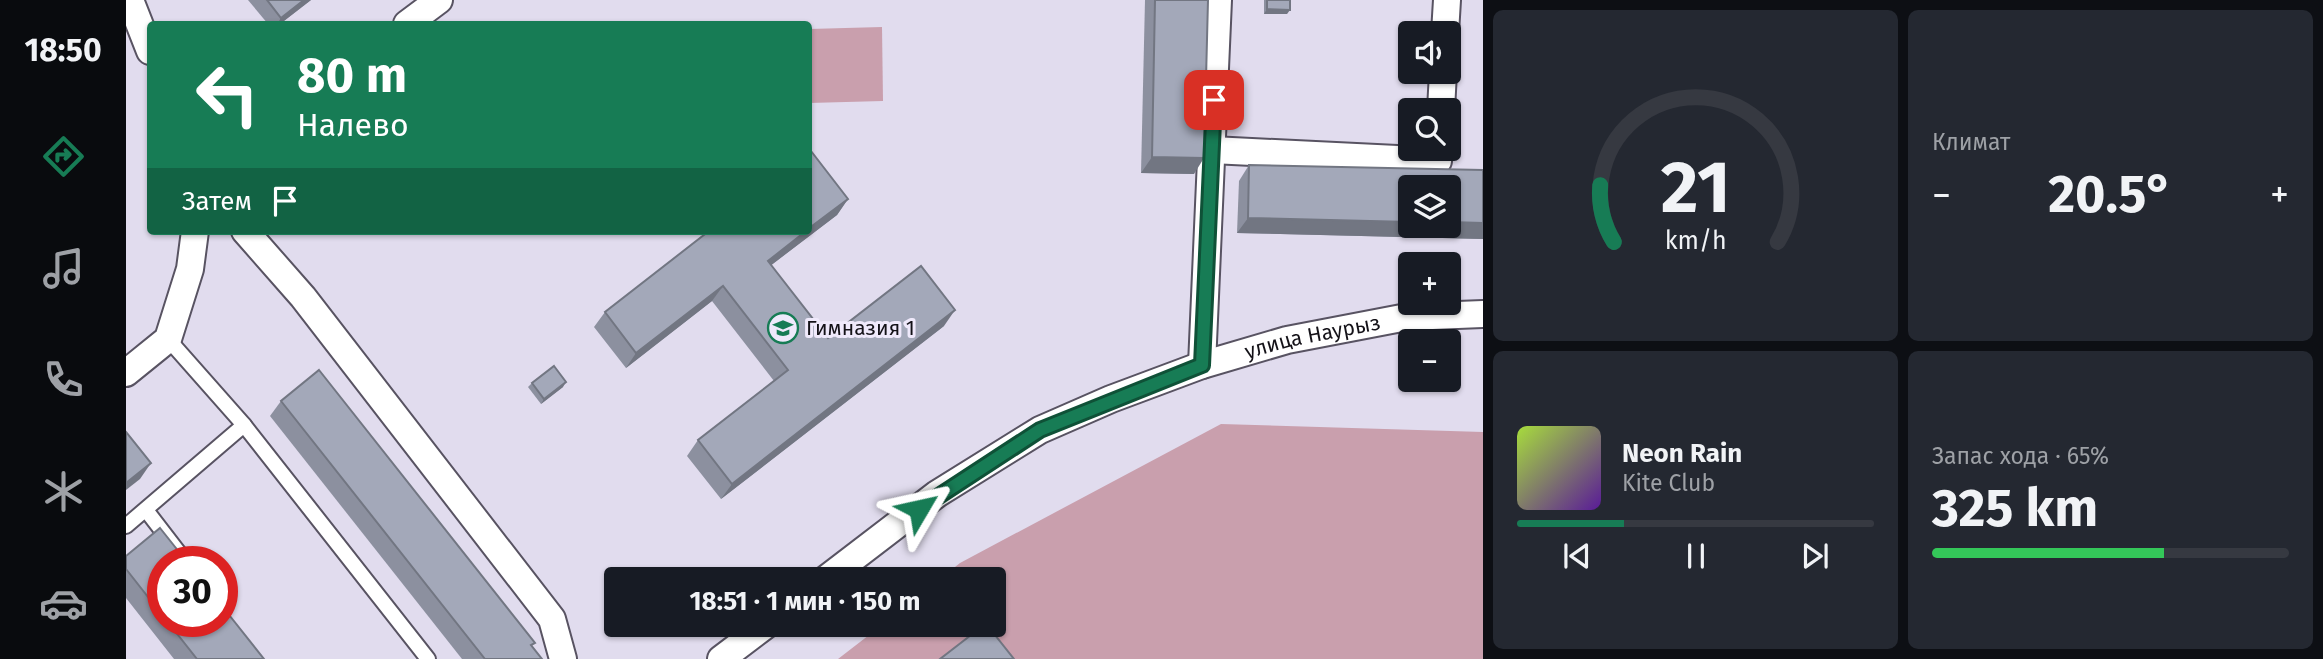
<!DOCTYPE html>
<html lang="ru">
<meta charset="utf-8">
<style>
:root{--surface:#171b24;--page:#242831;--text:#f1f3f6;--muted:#9ea1a6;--line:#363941;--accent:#177c55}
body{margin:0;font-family:"Fira Sans",sans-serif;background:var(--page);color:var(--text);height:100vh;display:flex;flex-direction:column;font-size:26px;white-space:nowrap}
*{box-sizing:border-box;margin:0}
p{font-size:23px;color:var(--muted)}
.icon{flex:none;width:38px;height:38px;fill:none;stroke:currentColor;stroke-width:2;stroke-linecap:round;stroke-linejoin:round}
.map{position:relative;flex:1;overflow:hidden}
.details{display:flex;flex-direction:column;gap:10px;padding:10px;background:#0d0f14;width:840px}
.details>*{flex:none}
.guide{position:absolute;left:21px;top:21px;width:665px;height:214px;border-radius:7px;box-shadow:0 2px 5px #0004;background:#177c55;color:#fff;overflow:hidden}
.controls{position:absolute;left:1272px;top:21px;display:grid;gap:14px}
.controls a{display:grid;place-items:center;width:63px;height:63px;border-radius:7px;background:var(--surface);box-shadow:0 2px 5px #0004;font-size:35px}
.speed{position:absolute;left:21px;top:546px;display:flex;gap:14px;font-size:35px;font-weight:700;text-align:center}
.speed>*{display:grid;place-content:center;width:91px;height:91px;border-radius:50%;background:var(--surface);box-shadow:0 2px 5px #0004;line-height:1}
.speed .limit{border:10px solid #d22;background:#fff;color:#111}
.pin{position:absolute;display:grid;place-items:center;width:60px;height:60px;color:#fff;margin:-30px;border-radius:14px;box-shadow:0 4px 10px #0006}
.me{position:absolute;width:77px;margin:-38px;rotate:54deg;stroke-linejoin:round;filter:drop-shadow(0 0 5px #0008)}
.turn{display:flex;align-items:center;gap:24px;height:147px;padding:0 35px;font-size:32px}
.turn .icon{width:91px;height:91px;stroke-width:2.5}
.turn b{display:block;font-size:49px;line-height:60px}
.then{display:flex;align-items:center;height:66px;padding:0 35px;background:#0003;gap:14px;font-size:26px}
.big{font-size:52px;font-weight:700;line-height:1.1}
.details .tile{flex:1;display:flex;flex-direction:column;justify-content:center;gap:10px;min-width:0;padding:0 24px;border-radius:10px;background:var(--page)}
.details .dial{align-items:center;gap:0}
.dial svg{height:182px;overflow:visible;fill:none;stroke:var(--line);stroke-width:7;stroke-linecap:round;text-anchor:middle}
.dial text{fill:var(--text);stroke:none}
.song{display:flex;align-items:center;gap:21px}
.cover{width:84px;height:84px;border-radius:10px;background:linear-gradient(135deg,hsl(80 70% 55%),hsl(270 70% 35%))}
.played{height:7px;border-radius:4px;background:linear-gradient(90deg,var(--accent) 30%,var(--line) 30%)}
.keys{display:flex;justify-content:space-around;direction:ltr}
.heat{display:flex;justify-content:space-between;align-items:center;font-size:38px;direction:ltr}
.charge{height:10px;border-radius:5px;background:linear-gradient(90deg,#34c759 65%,var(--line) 0)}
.details .tiles{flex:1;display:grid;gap:10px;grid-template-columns:repeat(2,1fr)}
.trip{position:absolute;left:478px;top:567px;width:402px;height:70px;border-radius:7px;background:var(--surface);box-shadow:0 2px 5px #0004;font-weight:700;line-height:70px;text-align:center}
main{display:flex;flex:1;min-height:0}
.menu{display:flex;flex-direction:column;width:126px;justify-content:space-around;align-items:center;background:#090b0e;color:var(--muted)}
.menu .icon{width:49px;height:49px}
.menu .on{color:var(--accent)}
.menu b{font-size:32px;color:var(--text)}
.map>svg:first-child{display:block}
</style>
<main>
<nav class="menu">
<b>18:50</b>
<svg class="icon on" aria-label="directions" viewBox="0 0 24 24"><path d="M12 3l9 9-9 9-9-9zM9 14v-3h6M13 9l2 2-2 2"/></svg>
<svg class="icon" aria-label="music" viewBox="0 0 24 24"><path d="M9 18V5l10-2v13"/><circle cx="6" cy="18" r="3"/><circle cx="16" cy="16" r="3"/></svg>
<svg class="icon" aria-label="phone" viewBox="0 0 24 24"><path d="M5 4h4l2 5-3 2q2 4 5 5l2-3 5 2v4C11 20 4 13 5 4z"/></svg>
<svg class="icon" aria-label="climate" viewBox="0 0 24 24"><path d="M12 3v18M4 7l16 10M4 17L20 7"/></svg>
<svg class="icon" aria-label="car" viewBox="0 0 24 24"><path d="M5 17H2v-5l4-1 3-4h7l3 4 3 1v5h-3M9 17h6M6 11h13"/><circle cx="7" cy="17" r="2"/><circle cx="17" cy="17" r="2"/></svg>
</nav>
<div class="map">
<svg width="1357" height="659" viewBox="0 0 1357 659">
<rect width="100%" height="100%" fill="#e1dcee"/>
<!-- green -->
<g fill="#c99fad">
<path d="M 756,27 L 757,101 L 683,103 L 683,29 Z"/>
<path d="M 1095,424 L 1357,432 L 1357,659 L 712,659 L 756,625 L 868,625 L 868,579 L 814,579 L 834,563 Z"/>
</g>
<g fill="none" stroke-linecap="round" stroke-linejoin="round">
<!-- lane casing -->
<g stroke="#585362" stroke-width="18">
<g id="lane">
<path d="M 42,339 L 118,425"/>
<path d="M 20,510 L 60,562"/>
<path d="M 0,526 L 118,425 L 302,659"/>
</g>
</g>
<!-- street casing -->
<g stroke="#585362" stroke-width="30">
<g id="street">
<path d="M 4,0 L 24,51"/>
<path d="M 281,24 L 313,0"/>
<path d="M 1319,33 L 1321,0"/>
<path d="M 1315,110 L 1317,72"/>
<path d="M 1086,150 L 1312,161 L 1313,149"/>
<path d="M 119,231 L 177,297 L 426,619 L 437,659"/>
<path d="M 1076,365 L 1092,0"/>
<path d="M 0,373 L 42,339 L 64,269 L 69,231"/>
<path id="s1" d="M 700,579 L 811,494 L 914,430 L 985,399 L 1076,365 L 1161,340 L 1281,317 L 1357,314"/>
<path d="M 595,659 L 640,625"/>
</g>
</g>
<!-- lane -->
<use href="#lane" stroke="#fff" stroke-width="14"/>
<!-- street -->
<use href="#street" stroke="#fff" stroke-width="26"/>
</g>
<!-- wall -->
<g fill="#8c909f">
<path d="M 122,0 L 185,0 L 154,24 L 142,24 Z"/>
<path d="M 1019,0 L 1082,0 L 1068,174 L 1015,173 Z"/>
<path d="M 1138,0 L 1164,0 L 1161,14 L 1138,14 Z"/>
<path d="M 1123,165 L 1357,170 L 1357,239 L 1111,233 L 1113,181 Z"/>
<path d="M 722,199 L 711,215 L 645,265 L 702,338 L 818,326 L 595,499 L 561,456 L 572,440 L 648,381 L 586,301 L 500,368 L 468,327 L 479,312 Z"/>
<path d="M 406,383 L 437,387 L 415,404 L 402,387 Z"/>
<path d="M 155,401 L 406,646 L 416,659 L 336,659 L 144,416 Z"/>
<path d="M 0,556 L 37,562 L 37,621 L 96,621 L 138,659 L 48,659 L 0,598 Z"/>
</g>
<!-- shaded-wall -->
<g fill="#727682">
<path d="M 178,0 L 185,0 L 154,24 L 151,24 L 155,18 Z"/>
<path d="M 1141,9 L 1164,10 L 1161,14 L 1138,14 Z"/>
<path d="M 1026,157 L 1078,158 L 1068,174 L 1015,173 Z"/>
<path d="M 722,199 L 711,215 L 631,276 L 642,261 L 680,231 L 682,231 L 682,229 Z"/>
<path d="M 1122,218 L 1284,222 L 1284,226 L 1323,226 L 1323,222 L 1357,223 L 1357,239 L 1111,233 Z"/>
<path d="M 597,286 L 586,301 L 500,368 L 510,353 Z"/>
<path d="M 829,310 L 818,326 L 595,499 L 606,484 Z"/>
<path d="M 440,382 L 437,387 L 415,404 L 418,399 Z"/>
<path d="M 25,463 L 14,479 L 0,490 L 0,483 Z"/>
</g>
<!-- building -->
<g fill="#a3a8b9" stroke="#727682" stroke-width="2">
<path d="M 141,0 L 178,0 L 155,18 Z"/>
<path d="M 1029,0 L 1082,0 L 1078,158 L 1026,157 Z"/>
<path d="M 1141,0 L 1164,0 L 1164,10 L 1141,9 Z"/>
<path d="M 685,151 L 722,199 L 682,229 L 682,153 Z"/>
<path d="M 1123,165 L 1357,170 L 1357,223 L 1323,222 L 1323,187 L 1284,187 L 1284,222 L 1122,218 Z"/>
<path d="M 583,231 L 680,231 L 642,261 L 702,338 L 795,266 L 829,310 L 606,484 L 572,440 L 662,370 L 597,286 L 510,353 L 479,312 Z"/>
<path d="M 428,366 L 440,382 L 418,399 L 406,383 Z"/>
<path d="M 193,370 L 409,643 L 405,645 L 416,659 L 359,659 L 155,401 Z"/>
<path d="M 0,432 L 25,463 L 0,483 Z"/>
<path d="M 34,528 L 61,562 L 37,562 L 37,616 L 0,569 L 0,556 Z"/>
<path d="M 96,606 L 138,659 L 71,659 L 41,621 L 96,621 Z"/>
<path d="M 858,625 L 861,625 L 888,659 L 814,659 Z"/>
</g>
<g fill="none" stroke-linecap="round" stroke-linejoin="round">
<!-- route casing -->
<g stroke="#0f5137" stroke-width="18">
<path id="route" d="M 793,509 L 914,430 L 1076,365 L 1088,100"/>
</g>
<!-- route -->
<use href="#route" stroke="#177c55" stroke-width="12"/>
</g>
<!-- icons -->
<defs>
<g id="school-ring" transform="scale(1.575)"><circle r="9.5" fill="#efe9fb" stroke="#177c55" stroke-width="1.5"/><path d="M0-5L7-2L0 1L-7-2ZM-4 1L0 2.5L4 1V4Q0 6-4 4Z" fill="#177c55"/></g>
</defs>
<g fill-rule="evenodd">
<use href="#school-ring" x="657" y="328"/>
</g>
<g text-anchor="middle" stroke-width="6" stroke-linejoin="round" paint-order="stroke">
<!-- poi labels -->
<g font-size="21" fill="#141218" stroke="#efe9fb" text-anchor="start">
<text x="680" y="335">Гимназия 1</text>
</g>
<!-- street labels -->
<g font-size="21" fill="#141218" stroke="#efe9fb">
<text dy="7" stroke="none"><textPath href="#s1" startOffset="550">улица Наурыз</textPath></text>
</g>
</g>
</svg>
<div class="controls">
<a><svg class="icon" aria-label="sound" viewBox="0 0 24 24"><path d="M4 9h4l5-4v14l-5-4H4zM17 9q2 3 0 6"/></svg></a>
<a><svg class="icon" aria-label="search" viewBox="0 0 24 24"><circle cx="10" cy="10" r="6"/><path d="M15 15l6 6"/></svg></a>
<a><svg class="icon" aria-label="layers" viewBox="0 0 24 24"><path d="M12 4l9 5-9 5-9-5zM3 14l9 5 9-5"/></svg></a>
<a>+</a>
<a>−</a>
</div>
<div class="speed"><div class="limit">30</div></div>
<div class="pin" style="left:1088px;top:100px;background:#d93025"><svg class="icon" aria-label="arrive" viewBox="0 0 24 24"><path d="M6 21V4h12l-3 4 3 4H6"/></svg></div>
<svg class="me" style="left:793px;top:509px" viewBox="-20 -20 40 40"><path d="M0-17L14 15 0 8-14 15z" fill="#177c55" stroke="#fff" stroke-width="4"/></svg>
<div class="trip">18:51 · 1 мин · 150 m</div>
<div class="guide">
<div class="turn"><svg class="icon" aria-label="left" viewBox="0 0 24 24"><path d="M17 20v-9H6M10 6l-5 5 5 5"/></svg><div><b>80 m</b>Налево</div></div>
<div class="then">Затем<svg class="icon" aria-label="arrive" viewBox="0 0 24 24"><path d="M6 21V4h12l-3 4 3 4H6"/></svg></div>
</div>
</div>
<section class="details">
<div class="tiles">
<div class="tile dial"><svg viewBox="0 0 100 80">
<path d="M14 69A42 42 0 1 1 86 69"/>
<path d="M14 69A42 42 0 0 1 8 44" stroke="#177c55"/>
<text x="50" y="56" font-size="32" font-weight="700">21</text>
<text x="50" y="72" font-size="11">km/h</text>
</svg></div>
<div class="tile"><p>Климат</p>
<div class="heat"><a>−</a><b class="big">20.5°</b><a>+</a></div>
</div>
<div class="tile">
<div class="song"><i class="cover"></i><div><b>Neon Rain</b><p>Kite Club</p></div></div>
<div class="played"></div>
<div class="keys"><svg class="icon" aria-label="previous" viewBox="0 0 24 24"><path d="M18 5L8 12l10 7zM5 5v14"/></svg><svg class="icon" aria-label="pause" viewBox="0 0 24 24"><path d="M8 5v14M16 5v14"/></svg><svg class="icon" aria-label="next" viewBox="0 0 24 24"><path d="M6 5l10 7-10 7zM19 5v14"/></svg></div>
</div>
<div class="tile"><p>Запас хода · 65%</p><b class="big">325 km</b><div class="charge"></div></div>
</div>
</section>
</main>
